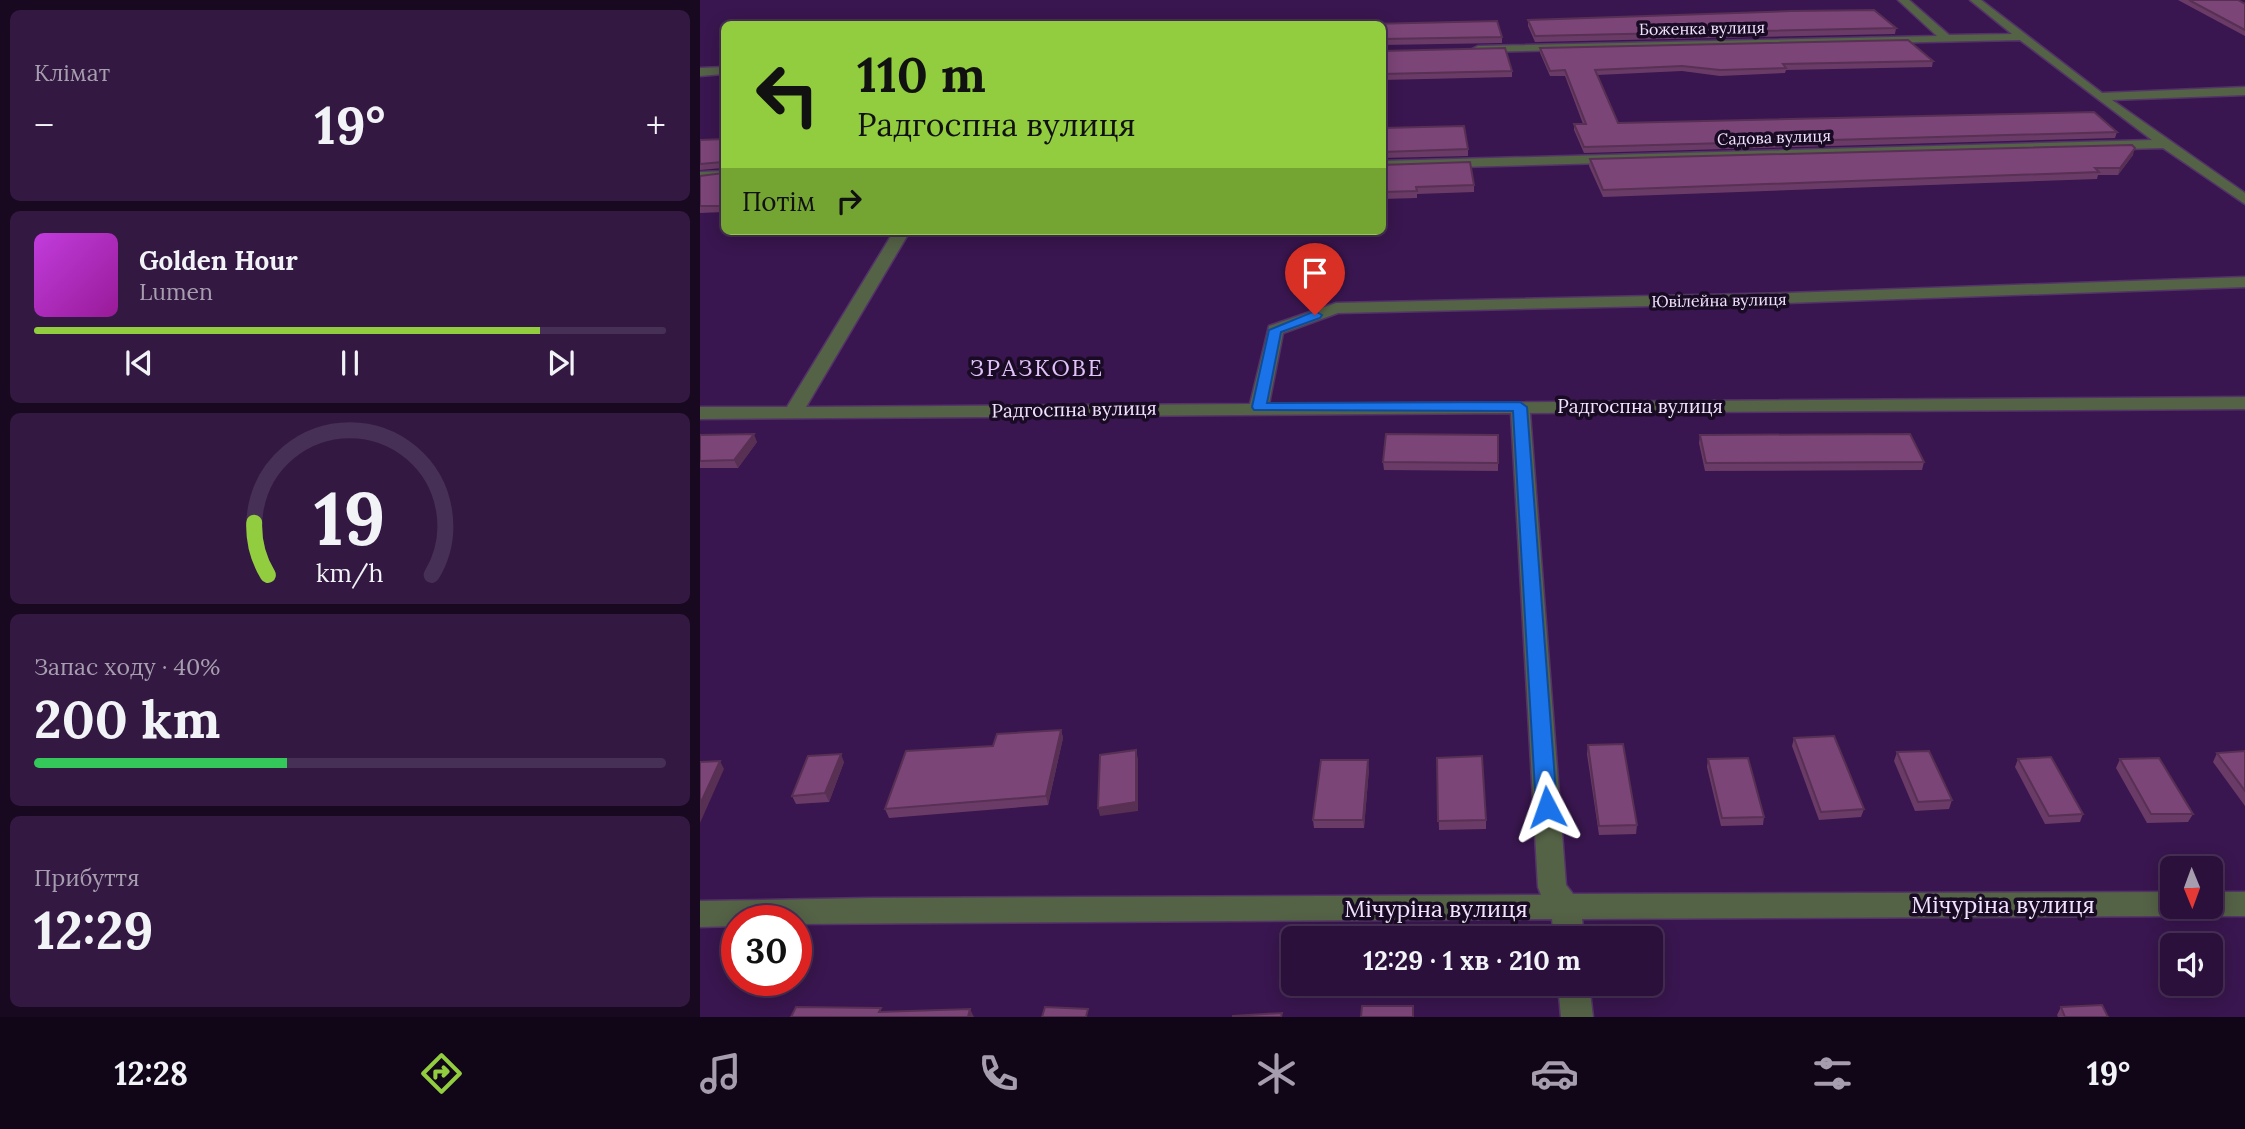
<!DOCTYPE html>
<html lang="uk">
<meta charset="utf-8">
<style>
:root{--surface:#2b103b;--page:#331942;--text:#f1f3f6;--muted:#a69daf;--line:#473055;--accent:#92cd3f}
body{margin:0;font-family:Lora,serif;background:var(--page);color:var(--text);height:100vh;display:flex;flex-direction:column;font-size:26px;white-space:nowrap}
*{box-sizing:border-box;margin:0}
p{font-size:23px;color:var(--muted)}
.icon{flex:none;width:38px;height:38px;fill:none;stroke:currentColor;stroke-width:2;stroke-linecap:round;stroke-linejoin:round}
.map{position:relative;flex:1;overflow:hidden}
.panel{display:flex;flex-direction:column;gap:10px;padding:10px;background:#180920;width:700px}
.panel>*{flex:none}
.hud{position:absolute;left:21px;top:21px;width:665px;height:214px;border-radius:10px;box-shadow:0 4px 18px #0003,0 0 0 2px var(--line);background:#92cd3f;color:#111;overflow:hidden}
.needle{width:46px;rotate:179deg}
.tools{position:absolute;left:1460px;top:856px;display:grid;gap:14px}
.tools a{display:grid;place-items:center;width:63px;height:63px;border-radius:10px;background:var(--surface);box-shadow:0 4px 18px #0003,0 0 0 2px var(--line);font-size:35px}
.speed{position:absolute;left:21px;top:905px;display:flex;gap:14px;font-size:35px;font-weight:700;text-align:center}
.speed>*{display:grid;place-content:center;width:91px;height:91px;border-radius:50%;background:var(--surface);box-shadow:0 4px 18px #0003,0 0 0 2px var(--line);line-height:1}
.speed .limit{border:10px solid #d22;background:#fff;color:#111}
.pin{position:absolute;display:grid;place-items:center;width:60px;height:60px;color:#fff;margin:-72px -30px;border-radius:50% 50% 50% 0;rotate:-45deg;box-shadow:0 0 7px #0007}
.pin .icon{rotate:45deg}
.me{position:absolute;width:77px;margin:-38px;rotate:356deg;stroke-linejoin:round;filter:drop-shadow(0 0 5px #0008)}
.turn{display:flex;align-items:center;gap:24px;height:147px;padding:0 21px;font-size:32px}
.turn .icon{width:91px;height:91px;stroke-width:2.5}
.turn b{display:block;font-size:49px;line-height:60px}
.then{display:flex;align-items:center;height:66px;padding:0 21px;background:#0003;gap:14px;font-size:26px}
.big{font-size:52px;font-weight:800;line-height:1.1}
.panel .widget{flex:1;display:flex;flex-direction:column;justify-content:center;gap:10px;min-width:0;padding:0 24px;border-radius:10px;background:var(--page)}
.panel .dial{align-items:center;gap:0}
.dial svg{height:182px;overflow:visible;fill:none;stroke:var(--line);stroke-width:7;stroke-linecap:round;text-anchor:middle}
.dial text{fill:var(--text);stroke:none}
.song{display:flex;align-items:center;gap:21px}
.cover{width:84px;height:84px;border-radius:10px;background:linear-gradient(135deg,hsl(290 70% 55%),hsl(300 70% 35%))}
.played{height:7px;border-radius:4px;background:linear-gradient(90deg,var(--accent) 80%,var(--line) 80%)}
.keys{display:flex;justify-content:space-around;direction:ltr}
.heat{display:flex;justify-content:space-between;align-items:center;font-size:38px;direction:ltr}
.charge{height:10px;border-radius:5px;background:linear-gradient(90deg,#34c759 40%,var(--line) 0)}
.trip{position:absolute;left:581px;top:926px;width:382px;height:70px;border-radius:10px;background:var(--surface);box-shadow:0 4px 18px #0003,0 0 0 2px var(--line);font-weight:800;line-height:70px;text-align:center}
.tab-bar{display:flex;height:112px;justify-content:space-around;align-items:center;background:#110618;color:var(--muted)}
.tab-bar .icon{width:49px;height:49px}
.tab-bar .selected{color:var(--accent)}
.tab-bar b{font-size:32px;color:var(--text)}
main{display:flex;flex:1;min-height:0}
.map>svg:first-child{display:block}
</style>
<main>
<section class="panel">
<div class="widget"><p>Клімат</p>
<div class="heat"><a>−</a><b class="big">19°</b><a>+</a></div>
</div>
<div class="widget">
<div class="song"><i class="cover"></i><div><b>Golden Hour</b><p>Lumen</p></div></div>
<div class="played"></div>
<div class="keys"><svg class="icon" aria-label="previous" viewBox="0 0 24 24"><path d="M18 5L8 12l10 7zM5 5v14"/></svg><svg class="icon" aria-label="pause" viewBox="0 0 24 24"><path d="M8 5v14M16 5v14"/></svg><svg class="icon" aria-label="next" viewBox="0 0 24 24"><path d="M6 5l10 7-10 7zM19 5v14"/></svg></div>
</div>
<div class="widget dial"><svg viewBox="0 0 100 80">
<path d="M14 69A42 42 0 1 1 86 69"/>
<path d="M14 69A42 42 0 0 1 8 46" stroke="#92cd3f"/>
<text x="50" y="56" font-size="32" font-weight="700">19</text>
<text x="50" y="72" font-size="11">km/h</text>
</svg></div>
<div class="widget"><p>Запас ходу · 40%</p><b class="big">200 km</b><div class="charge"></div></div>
<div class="widget"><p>Прибуття</p><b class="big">12:29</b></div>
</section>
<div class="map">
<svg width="1545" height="1017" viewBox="0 0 1545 1017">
<rect width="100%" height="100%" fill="#39164f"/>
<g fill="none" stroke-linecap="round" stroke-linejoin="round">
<!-- minor casing -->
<g stroke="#533368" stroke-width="3">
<g id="minor">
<path d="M 1198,0 L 1209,0 L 1249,35 L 1312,34 L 1270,0 L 1281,0 L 1402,93 L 1545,87 L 1545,95 L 1412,100 L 1545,193 L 1545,204 L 1463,148 L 682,169 L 682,161 L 1452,140 L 1320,40 L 778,52 L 772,49 L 778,46 L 1237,36 Z"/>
<path d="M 0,68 L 24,67 L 24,74 L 0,76 Z"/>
<path d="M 24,171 L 24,179 L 0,180 L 0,172 Z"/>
<path d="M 194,231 L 210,231 L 106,407 L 550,404 L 569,326 L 636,303 L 1087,293 L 1545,277 L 1545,287 L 1087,303 L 638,313 L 583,333 L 569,404 L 1545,397 L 1545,409 L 830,413 L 866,885 L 873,894 L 1472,892 L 1472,906 L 1485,906 L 1482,913 L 1472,916 L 882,919 L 884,938 L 854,938 L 852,919 L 96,924 L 96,920 L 37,920 L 37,926 L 0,927 L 0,901 L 171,898 L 841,895 L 838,887 L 811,413 L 0,419 L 0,407 L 87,407 Z"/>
<path d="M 1510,892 L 1545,892 L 1545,916 L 1510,916 L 1500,913 L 1497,906 L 1510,906 Z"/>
<path d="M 858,984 L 889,984 L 893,1017 L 861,1017 Z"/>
</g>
</g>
<!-- minor -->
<use href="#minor" fill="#546246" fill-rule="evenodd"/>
</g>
<!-- wall -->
<g fill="#6b3b67">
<path d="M 1478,0 L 1538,0 L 1545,4 L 1545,36 Z"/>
<path d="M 828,20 L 1196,28 L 1195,34 L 835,42 L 828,26 Z"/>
<path d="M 682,24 L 802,37 L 802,43 L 682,45 Z"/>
<path d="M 840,48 L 1233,61 L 1232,67 L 1086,70 L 1085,73 L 1020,76 L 982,71 L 897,75 L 918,123 L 1417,132 L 1415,138 L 884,153 L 874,130 L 874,124 L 883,124 L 865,76 L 850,76 L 840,53 Z"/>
<path d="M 682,51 L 812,71 L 812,77 L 682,80 Z"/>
<path d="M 682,128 L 768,149 L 768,156 L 682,158 Z"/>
<path d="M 24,139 L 24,212 L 0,213 L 0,176 L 24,173 L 23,168 L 0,170 L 0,140 Z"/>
<path d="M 1433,155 L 1418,175 L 1398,175 L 1397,179 L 903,197 L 889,166 L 890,159 Z"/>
<path d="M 682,165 L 774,185 L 774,192 L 717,194 L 717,198 L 682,199 Z"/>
<path d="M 0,435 L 57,442 L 38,468 L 0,468 Z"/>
<path d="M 798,435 L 798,471 L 684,470 L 683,462 Z"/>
<path d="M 1000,435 L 1224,462 L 1222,470 L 1005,471 L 999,443 Z"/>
<path d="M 361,730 L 363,738 L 348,805 L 189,818 L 185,809 L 293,746 Z"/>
<path d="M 1094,738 L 1164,809 L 1161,817 L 1119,820 L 1092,746 Z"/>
<path d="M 888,745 L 937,825 L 936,834 L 899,835 L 887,754 Z"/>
<path d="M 1545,751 L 1545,806 L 1513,762 L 1517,753 Z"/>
<path d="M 1197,752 L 1252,800 L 1249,809 L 1215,811 L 1194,761 Z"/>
<path d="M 737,758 L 786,820 L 786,829 L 739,830 Z"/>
<path d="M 1008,759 L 1064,817 L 1063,825 L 1021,826 L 1007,767 Z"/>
<path d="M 1318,759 L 1383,814 L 1380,822 L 1345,824 L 1315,767 Z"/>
<path d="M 1420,759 L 1493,814 L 1488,822 L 1447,823 L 1416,768 Z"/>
<path d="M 144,762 L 129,802 L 96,804 L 92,796 Z"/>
<path d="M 669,769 L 664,828 L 614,828 L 613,820 Z"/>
<path d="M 1361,1007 L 1408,1017 L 1358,1017 L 1357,1015 Z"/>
</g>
<!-- shaded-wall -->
<g fill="#573054">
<path d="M 1435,148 L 1433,155 L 1418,175 L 1420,168 Z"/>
<path d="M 54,434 L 57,442 L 38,468 L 34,460 Z"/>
<path d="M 361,730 L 363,738 L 348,805 L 346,796 Z"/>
<path d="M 436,750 L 438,759 L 438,811 L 400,816 L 398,808 Z"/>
<path d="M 141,754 L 144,762 L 129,802 L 125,793 Z"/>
<path d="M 668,760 L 669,769 L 664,828 L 663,820 Z"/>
<path d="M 20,761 L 24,769 L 0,823 L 0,804 Z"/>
<path d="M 270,1009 L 274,1017 L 268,1017 Z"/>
</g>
<!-- building -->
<g fill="#7c4578" stroke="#573054" stroke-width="2">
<path d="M 1489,0 L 1538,0 L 1545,4 L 1545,30 Z"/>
<path d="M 1174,10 L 1196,28 L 835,36 L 828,20 L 1091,11 Z"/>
<path d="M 797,21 L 802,37 L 682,39 L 682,24 L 669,24 Z"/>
<path d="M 1208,40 L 1233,61 L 1083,64 L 1086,68 L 1020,70 L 982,66 L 895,70 L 918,123 L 1394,112 L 1417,132 L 884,147 L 874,124 L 886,124 L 865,70 L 850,71 L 840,48 Z"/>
<path d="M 805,48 L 812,71 L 682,74 L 682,51 Z"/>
<path d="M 764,126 L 768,149 L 682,152 L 682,128 Z"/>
<path d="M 24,139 L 24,206 L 0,206 L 0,176 L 24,173 L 22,162 L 0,164 L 0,140 Z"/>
<path d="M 1432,145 L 1435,148 L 1420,168 L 1395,168 L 1399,172 L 903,190 L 890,159 Z"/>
<path d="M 770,162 L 774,185 L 716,187 L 717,191 L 682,192 L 682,165 Z"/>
<path d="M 54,434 L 34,460 L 0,461 L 0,435 Z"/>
<path d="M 686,434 L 798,435 L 798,463 L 683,462 Z"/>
<path d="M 1210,434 L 1224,462 L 1006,463 L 1000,435 Z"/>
<path d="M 361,730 L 346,796 L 185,809 L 206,751 L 293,746 L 297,734 Z"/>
<path d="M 1134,736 L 1164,809 L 1121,812 L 1094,738 Z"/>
<path d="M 923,744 L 937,825 L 899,826 L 888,745 Z"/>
<path d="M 436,750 L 436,802 L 398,808 L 400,755 Z"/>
<path d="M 1229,751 L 1252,800 L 1218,802 L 1197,752 Z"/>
<path d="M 1545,751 L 1545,791 L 1517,753 Z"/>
<path d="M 141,754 L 125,793 L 92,796 L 108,756 Z"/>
<path d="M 782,756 L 786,820 L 738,821 L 737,758 Z"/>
<path d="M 1351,757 L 1383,814 L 1349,816 L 1318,759 Z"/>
<path d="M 1048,758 L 1064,817 L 1022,818 L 1008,759 Z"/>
<path d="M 1459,758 L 1493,814 L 1451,814 L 1420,759 Z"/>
<path d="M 621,760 L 668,760 L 663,820 L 613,820 Z"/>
<path d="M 20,761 L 0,804 L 0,762 Z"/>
<path d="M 1402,1005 L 1408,1017 L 1365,1017 L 1361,1007 Z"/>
<path d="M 662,1006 L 713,1006 L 713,1017 L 661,1017 Z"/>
<path d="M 96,1007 L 181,1008 L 179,1012 L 270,1009 L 268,1017 L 91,1017 Z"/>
<path d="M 345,1007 L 388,1009 L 386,1017 L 342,1017 Z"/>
<path d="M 582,1013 L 581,1017 L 533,1017 L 533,1016 Z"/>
</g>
<!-- route -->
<path fill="#1a73e8" stroke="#114b97" stroke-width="2" d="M 615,311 L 622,315 L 620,318 L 581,332 L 567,403 L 820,402 L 827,407 L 857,807 L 854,813 L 839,813 L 836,807 L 813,411 L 554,410 L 552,407 L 569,330 Z"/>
<g text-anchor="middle" stroke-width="7" stroke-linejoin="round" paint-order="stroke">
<!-- far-street labels -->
<g font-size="16" fill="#f1e2fe" stroke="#190b23">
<text transform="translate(1002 28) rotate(-1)" y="6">Боженка вулиця</text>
<text transform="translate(1074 137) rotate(-2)" y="6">Садова вулиця</text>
<text transform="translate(1019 300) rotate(-1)" y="6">Ювілейна вулиця</text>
</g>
<!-- street labels -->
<g font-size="19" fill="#f1e2fe" stroke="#190b23">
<text x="940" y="413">Радгоспна вулиця</text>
<text transform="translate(374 409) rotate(-1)" y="7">Радгоспна вулиця</text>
</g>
<!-- quarter labels -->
<g font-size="23" letter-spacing="2" fill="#e1c2fa" stroke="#190b23">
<text x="337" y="376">ЗРАЗКОВЕ</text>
</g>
<!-- near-street labels -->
<g font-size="23" fill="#f1e2fe" stroke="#190b23">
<text x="1303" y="913">Мічуріна вулиця</text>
<text x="736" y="917">Мічуріна вулиця</text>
</g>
</g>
</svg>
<div class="tools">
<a><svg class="needle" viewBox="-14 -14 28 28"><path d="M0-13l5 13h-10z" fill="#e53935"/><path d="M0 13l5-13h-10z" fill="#a69daf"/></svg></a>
<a><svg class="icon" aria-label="sound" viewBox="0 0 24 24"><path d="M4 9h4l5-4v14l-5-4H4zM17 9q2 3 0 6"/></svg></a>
</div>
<div class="speed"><div class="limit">30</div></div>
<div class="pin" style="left:615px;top:315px;background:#d93025"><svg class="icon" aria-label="arrive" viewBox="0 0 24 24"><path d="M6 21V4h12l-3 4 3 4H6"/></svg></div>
<svg class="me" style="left:847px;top:807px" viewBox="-20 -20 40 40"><path d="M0-17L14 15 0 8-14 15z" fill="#1a73e8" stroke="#fff" stroke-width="4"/></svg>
<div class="trip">12:29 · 1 хв · 210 m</div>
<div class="hud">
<div class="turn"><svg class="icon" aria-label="left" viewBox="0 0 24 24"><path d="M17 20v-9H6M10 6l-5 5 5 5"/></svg><div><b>110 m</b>Радгоспна вулиця</div></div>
<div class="then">Потім<svg class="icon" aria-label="right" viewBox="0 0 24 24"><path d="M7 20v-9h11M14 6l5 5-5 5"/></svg></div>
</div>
</div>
</main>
<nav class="tab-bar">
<b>12:28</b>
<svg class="icon selected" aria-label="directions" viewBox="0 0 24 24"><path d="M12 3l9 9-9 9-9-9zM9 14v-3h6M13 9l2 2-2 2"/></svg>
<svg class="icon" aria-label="music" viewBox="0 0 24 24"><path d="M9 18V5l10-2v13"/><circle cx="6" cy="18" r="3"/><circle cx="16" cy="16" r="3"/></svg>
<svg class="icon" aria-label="phone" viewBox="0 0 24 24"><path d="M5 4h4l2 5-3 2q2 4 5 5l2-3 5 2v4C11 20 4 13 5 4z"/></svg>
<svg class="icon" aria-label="climate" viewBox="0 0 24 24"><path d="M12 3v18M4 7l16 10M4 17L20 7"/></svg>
<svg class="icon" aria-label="car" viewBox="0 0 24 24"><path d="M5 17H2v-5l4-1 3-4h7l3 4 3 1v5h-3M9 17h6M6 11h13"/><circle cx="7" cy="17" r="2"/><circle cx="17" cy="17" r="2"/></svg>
<svg class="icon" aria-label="filters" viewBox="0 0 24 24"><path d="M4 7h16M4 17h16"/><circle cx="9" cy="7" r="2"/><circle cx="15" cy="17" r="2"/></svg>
<b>19°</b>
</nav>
